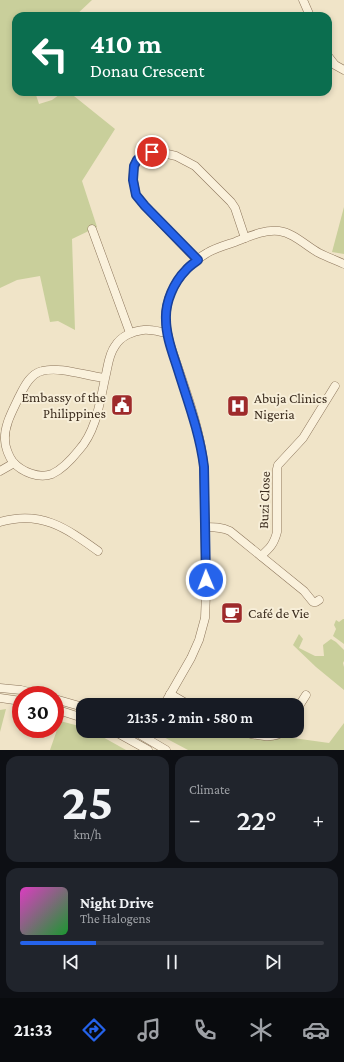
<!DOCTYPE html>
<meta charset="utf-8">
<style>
:root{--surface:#171b24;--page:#20242c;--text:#f1f3f6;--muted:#9ea1a6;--line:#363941;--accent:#2563eb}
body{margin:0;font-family:"Crimson Pro",serif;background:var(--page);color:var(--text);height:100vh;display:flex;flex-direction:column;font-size:15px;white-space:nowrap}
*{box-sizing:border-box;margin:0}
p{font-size:13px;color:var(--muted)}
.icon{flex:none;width:22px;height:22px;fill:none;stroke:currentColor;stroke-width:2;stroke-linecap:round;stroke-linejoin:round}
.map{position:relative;height:750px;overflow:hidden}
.panel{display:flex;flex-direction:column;gap:6px;padding:6px;background:#0d0f14;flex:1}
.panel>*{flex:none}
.top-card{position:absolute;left:12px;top:12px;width:320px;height:84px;border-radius:12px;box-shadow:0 2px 6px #0003;background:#0b6e4f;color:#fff;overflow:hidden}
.speed{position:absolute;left:12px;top:686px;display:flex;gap:8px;font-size:20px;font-weight:700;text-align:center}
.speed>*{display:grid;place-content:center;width:52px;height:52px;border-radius:50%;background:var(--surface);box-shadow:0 2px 6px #0003;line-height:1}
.speed .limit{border:6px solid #d22;background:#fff;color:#111}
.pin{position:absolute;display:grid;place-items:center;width:34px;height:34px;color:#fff;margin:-17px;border:2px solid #fff;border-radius:50%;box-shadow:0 1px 4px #0007}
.me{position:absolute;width:44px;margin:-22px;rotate:359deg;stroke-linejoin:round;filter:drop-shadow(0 0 3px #0008)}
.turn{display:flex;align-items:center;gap:14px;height:84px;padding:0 12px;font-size:18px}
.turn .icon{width:52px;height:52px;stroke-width:2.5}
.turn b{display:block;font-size:28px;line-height:34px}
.big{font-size:30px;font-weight:600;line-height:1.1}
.panel .widget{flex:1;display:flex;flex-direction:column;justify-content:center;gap:6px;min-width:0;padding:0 14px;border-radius:12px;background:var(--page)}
.panel .dial{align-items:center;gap:0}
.dial b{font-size:52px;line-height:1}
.song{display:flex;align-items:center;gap:12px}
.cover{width:48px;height:48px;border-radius:6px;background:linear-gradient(135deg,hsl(310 70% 55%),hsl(130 70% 35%))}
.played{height:4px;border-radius:2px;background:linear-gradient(90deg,var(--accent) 25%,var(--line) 25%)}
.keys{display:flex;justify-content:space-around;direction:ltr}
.heat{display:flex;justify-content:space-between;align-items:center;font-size:22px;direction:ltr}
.panel .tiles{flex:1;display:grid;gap:6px;grid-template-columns:1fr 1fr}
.widget:last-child{grid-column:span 2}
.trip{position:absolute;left:76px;top:698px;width:228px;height:40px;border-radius:12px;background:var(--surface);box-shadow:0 2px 6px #0003;font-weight:600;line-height:40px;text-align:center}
.dock{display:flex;height:64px;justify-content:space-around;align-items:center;background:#090b0e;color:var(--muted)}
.dock .icon{width:28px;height:28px}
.dock .selected{color:var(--accent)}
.dock b{font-size:18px;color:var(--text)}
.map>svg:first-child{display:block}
</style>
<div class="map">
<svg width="344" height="750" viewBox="0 0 344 750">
<rect width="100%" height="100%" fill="#f0e4c8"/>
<!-- green -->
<g fill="#c9cf9b">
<path d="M 0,0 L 92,0 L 75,16 L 16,16 L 16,92 L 35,92 L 39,104 L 52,100 L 63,92 L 69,92 L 115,129 L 82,181 L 97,227 L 72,239 L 75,330 L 58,321 L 50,322 L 40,276 L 17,280 L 0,288 Z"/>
<path d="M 344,207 L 344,254 L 332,252 Z"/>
<path d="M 343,619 L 344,619 L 344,644 L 333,636 L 336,629 L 334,625 L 336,620 L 339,622 Z"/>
<path d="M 299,634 L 303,639 L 299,648 L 315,656 L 324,656 L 323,645 L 331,639 L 336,642 L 344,650 L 344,661 L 343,663 L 344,667 L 344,690 L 316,667 L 293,645 Z"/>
<path d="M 6,709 L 0,732 L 0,710 Z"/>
<path d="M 60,721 L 83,727 L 83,731 L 92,731 L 126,750 L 50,750 Z"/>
<path d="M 344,723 L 344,750 L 188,750 L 156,733 L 157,731 L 229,731 L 255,738 L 273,740 L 286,737 L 329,743 Z"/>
</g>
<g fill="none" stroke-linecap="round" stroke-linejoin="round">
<!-- minor casing -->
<g stroke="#8d765c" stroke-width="9">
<g id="minor">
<path d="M 303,0 L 310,16"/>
<path d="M 328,56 L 335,65 L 344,70"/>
<path d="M 92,229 L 130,333"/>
<path d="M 197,260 L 145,206 L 136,195 L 133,179 L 134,166 L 137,160 L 141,156 L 152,152 L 159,152 L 176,156 L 195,166 L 231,202 L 235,208 L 245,238"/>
<path d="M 105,378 C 86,376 60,366 42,371 C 30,374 24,387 19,397 C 13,410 4,425 5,440 C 5,447 9,457 13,462 C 22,472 39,479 52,474 C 63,469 71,460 79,450 C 97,430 100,400 106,374 C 108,365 109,354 115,346 C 121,336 133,331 143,330 C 151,329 160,332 167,333"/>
<path d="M 0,471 L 14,463"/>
<path d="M 0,522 C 41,510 66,528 98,551"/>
<path d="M 205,527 C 214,527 222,527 230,531 L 304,591 L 313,602 L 316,602 L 319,600"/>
<path d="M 261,556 C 270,548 274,544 277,532 L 277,469 L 278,465 L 303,438 L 335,386"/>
<path d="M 0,688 L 21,690 L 41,695"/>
<path d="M 170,694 L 189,705"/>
<path d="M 0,698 L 21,701"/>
<path d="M 55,699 L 83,707"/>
<path d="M 164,705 L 191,658 L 199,640 L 205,618 L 206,593 L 204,467 C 200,426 183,383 170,344 C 168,336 166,328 166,320 C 164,293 184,266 207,253 C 215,248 226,245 235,242 C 248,237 265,229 279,231 C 294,233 306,246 319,253 C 327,257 335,260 344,264"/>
<path d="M 55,709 L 83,718"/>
<path d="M 297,709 L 306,695"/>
<path d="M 114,731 L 148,750"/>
<path d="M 134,731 L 166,750"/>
<path d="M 239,731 C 253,734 272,741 284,731"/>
</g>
</g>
<!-- minor -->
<use href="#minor" stroke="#faf1dc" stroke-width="8"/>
</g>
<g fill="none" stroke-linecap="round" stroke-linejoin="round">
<!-- route casing -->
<g stroke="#184099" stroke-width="10">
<path id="route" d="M 152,152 L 141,156 L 137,160 L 134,166 L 133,180 L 136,195 L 145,206 L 198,260 C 194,263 189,266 186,270 C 174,282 165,302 166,320 C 166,337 173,354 178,370 C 188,402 200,434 204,467 L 206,580"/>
</g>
<!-- route -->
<use href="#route" stroke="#2563eb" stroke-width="7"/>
</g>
<!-- icons -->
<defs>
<g id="civic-square" transform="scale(1.15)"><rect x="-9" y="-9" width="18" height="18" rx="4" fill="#9e2a2b" stroke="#f7eed8"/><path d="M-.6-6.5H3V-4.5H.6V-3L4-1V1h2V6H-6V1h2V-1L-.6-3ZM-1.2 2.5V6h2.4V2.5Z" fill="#fff"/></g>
<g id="hospital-square" transform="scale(1.15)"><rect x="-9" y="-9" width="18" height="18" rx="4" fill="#9e2a2b" stroke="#f7eed8"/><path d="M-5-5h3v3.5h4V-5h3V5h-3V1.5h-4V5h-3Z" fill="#fff"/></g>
<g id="cafe-square" transform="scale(1.15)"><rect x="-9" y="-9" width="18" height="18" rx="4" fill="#9e2a2b" stroke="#f7eed8"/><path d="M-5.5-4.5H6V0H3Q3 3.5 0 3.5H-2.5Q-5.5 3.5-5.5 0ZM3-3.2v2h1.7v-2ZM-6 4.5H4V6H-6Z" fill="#fff"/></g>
</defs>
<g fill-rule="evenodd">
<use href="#civic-square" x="122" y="405"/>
<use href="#hospital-square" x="238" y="406"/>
<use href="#cafe-square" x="232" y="613"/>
</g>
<g text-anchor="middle" stroke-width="4" stroke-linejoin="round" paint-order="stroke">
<!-- poi labels -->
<g font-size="14" fill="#3d2e20" stroke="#f7eed8" text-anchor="start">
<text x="106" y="402" text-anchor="end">Embassy of the<tspan x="106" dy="16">Philippines</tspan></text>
<text x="254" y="403">Abuja Clinics<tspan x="254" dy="16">Nigeria</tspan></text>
<text x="248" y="618">Café de Vie</text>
</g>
<!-- street labels -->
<g font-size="14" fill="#3d2e20" stroke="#f7eed8">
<text transform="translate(264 500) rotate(-88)" y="5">Buzi Close</text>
</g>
</g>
</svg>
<div class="speed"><div class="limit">30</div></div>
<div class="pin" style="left:152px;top:152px;background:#d93025"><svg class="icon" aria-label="arrive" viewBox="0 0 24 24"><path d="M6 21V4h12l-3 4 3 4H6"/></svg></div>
<svg class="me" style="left:206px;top:580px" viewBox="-20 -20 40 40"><circle r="17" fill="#2563eb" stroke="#fff" stroke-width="3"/><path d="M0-11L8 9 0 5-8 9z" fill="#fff"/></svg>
<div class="trip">21:35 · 2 min · 580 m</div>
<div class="top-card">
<div class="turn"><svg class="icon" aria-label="left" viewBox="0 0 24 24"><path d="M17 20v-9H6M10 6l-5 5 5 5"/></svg><div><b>410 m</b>Donau Crescent</div></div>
</div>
</div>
<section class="panel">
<div class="tiles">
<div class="widget dial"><b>25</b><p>km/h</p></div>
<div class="widget"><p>Climate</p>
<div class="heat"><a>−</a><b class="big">22°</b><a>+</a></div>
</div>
<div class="widget">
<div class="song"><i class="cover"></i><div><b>Night Drive</b><p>The Halogens</p></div></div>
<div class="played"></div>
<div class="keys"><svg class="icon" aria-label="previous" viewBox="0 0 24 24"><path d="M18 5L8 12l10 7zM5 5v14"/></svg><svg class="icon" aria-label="pause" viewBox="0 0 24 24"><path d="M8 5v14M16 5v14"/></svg><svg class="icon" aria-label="next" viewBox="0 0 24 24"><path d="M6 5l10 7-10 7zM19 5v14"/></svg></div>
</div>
</div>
</section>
<nav class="dock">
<b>21:33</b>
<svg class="icon selected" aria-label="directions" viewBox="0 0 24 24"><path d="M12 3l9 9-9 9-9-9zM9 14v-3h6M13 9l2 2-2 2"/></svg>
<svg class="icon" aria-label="music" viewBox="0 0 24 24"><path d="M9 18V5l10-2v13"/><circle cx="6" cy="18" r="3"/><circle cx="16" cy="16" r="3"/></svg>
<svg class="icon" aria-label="phone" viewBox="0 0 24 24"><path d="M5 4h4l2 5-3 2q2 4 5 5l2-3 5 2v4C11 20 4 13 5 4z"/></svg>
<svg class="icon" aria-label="climate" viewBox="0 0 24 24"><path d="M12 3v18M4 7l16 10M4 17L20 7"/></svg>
<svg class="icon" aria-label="car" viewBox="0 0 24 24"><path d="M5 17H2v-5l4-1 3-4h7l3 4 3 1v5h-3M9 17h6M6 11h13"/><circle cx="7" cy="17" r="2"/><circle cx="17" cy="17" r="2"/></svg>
</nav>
